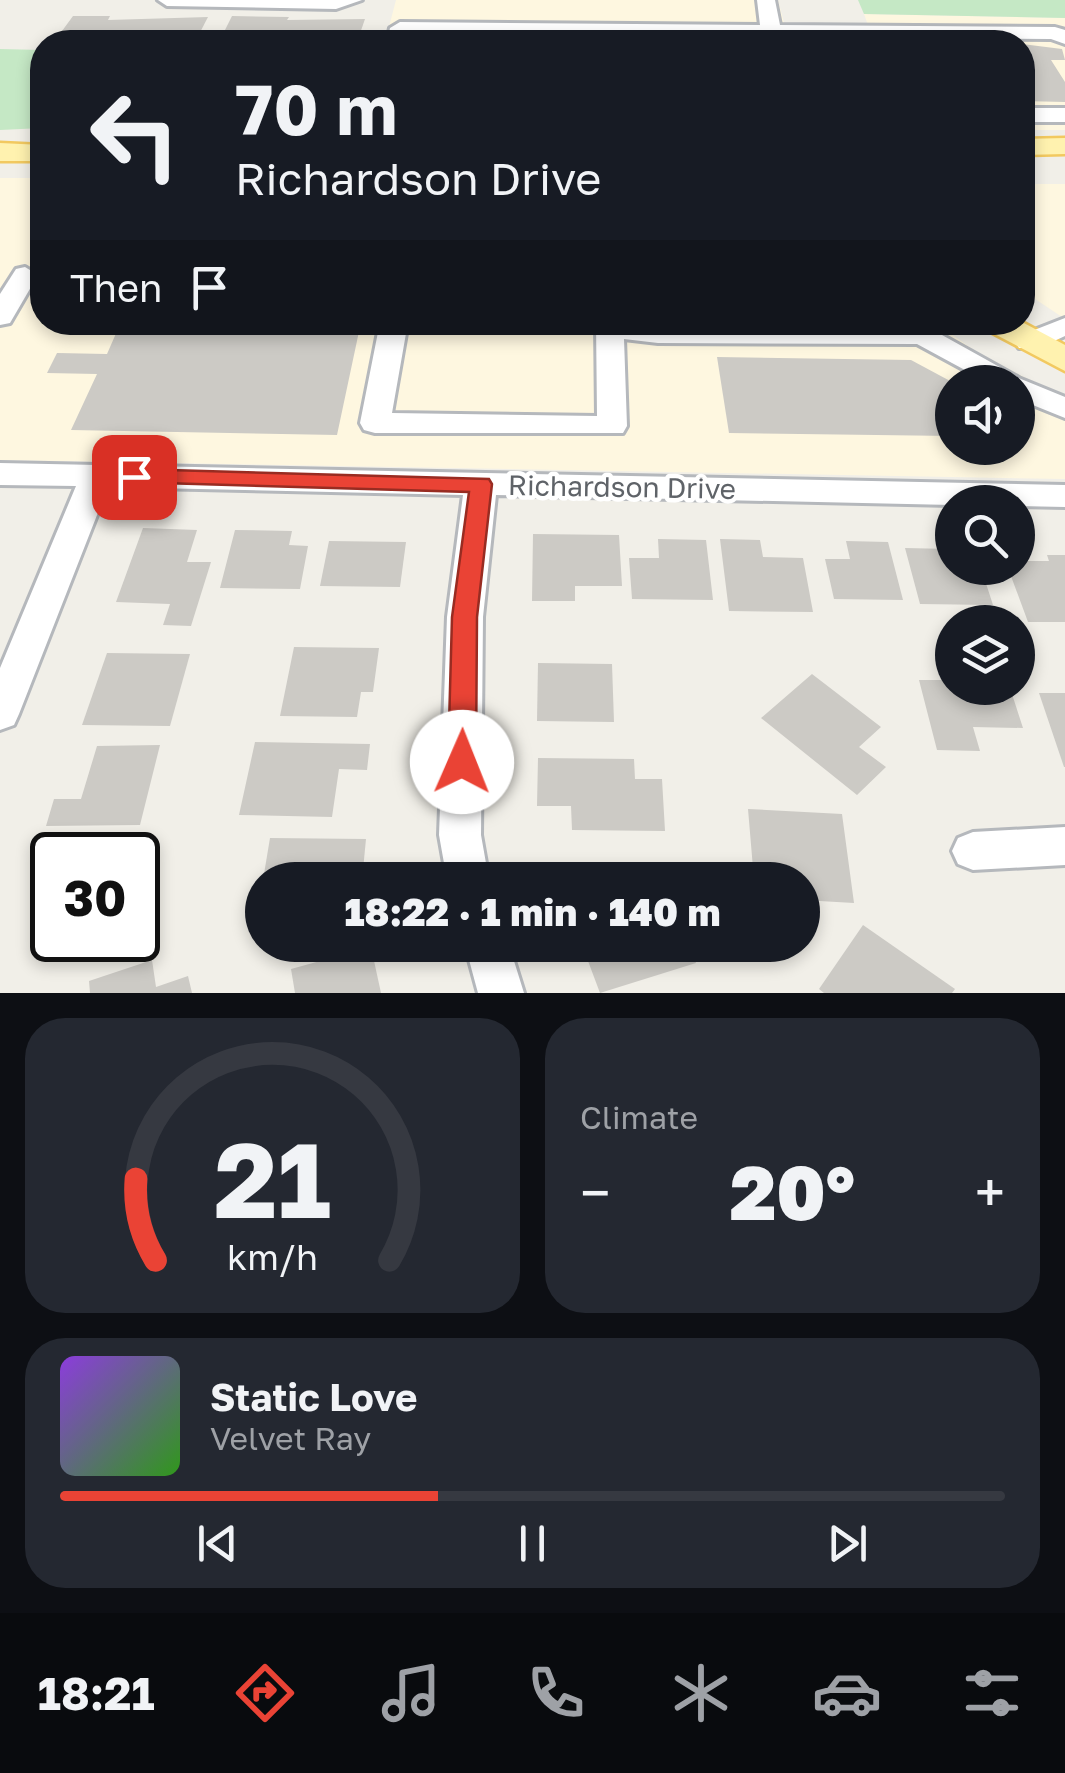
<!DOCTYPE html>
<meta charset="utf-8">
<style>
:root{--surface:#171b24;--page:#242831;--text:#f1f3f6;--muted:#9ea1a6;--line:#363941;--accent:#ea4335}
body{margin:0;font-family:"Golos Text",sans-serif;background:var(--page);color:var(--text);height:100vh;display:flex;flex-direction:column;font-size:38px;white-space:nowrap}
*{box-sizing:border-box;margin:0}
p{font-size:32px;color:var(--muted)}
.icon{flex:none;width:55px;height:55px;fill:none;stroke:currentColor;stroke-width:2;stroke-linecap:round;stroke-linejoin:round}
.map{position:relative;height:993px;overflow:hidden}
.side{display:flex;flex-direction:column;gap:25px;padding:25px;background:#0d0f14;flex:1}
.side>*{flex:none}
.guide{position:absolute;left:30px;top:30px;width:1005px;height:305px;border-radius:40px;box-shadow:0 5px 15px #0003;background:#171b24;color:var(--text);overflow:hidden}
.tools{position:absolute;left:935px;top:365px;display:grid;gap:20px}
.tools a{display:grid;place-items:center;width:100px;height:100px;border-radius:50%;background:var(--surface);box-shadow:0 5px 15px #0003;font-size:50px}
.speed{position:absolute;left:30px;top:832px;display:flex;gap:20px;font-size:50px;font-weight:700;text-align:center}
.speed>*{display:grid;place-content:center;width:130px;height:130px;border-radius:50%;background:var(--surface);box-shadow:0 5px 15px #0003;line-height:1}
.speed .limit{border:5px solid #111;border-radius:15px;background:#fff;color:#111}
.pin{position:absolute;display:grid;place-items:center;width:85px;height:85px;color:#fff;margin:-42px;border-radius:20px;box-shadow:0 5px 15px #0006}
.me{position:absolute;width:110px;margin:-55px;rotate:1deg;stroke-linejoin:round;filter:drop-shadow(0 0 8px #0008)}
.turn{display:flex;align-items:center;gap:35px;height:210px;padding:0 40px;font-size:45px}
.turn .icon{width:130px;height:130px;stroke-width:2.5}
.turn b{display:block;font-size:70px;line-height:85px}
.then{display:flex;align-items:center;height:95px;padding:0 40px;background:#0003;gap:20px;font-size:38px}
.big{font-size:75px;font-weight:800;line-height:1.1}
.side .card{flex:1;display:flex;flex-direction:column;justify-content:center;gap:15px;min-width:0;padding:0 35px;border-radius:40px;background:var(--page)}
.side .dial{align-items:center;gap:0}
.dial svg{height:260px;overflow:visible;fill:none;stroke:var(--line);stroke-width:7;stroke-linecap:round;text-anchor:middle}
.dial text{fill:var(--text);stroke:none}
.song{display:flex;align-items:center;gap:30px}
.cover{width:120px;height:120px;border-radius:15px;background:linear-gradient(135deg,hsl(270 70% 55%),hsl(110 70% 35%))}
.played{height:10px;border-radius:5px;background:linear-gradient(90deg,var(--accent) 40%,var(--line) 40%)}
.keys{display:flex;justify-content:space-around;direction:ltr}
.heat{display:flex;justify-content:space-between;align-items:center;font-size:55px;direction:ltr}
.side .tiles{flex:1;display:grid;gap:25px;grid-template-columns:1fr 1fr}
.card:last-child{grid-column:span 2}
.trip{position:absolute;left:245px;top:862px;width:575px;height:100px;border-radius:50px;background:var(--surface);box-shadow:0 5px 15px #0003;font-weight:800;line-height:100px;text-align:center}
.tab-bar{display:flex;height:160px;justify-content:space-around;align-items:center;background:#090b0e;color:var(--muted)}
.tab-bar .icon{width:70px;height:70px}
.tab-bar .selected{color:var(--accent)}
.tab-bar b{font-size:45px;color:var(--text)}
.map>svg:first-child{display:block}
</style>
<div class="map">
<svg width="1065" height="993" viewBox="0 0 1065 993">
<rect width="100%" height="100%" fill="#f1efe8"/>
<!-- commercial -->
<g fill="#fef7e0" fill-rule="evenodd">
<path d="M 396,0 L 778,0 L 789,42 L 385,42 Z"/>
<path d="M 864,14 L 1065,18 L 1065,130 L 1023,130 L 1022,42 L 874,42 Z"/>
<path d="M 0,178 L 42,178 L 42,322 L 936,323 L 975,351 L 1065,399 L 1065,479 L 0,460 ZM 952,382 L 1018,382 L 1018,448 L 952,448 Z"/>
<path d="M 1022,184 L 1065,184 L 1065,319 L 1023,291 Z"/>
</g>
<!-- green -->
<g fill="#c5e8c5">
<path d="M 858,0 L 1065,0 L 1065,18 L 864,14 Z"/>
<path d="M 0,49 L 42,50 L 42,128 L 0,130 Z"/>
</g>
<!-- building -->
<g fill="#cccac5">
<path d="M 73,16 L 110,16 L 108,20 L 208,17 L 195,42 L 54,42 Z"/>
<path d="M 232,16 L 289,17 L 287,20 L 365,19 L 357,42 L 219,42 Z"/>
<path d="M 420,34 L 482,35 L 481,42 L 418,42 Z"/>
<path d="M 1022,44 L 1062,49 L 1065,60 L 1051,60 L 1065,82 L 1065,102 L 1022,101 Z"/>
<path d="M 121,322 L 361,322 L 337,435 L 71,430 L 97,374 L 47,373 L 57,353 L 107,354 Z"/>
<path d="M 717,357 L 911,360 L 952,382 L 952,436 L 729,433 Z"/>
<path d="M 143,528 L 197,530 L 187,562 L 211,562 L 191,626 L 163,625 L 170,604 L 116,602 Z"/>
<path d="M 235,530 L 292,531 L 289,545 L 308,546 L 300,589 L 220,588 Z"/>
<path d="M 533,534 L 619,535 L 622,586 L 575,586 L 575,601 L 532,601 Z"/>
<path d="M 658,539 L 706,540 L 713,600 L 632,599 L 629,558 L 659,558 Z"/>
<path d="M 720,539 L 760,540 L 763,557 L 803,558 L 813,612 L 729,611 Z"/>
<path d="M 329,541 L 406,542 L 400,587 L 320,586 Z"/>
<path d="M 846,541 L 888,542 L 903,600 L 834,599 L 825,559 L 850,559 Z"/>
<path d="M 905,548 L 950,549 L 952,568 L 981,568 L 993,605 L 920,604 Z"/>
<path d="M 1047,555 L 1065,555 L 1065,622 L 1028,622 L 1008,568 L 1018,568 L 1018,561 L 1049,561 Z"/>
<path d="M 294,647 L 379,648 L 373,692 L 361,692 L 357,717 L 280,716 Z"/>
<path d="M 107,653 L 190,654 L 170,726 L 82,725 Z"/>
<path d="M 538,663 L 612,664 L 614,722 L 537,721 Z"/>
<path d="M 812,674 L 881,727 L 859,747 L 886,767 L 857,795 L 761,718 Z"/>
<path d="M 919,680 L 952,680 L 952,688 L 1010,688 L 1023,728 L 973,727 L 980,751 L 937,750 Z"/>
<path d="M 1039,693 L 1065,693 L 1065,767 L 1064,767 Z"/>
<path d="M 255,742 L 370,744 L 367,770 L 339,769 L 332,817 L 239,815 Z"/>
<path d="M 160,745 L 140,825 L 46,826 L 54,799 L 81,799 L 97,746 Z"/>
<path d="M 538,758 L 634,759 L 635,779 L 662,779 L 665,831 L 572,830 L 571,806 L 537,806 Z"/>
<path d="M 748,809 L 842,814 L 854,903 L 802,900 L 802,880 L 754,880 Z"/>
<path d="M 270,838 L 366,839 L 362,880 L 263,880 Z"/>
<path d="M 148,847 L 140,918 L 138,918 L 138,855 L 101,852 Z"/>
<path d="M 863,925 L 955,989 L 952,993 L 824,993 L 819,989 Z"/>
<path d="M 70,940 L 122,940 L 122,942 L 68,949 Z"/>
<path d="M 582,945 L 688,945 L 696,963 L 600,993 Z"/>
<path d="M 371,947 L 381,993 L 295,993 L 291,969 Z"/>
<path d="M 152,960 L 156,987 L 188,976 L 192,993 L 90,993 L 89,981 Z"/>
</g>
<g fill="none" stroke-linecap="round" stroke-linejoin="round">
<!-- minor casing -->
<g stroke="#b5b8bc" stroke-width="6">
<g id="minor">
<path d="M 158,0 L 362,0 L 336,9 L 167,6 Z"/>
<path d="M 757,0 L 775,0 L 780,25 L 1055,27 L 1065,30 L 1065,44 L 1051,39 L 782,37 L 783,42 L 763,42 L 762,37 L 409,34 L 407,42 L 387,42 L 390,28 L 400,22 L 760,25 Z"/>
<rect x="1022" y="108" width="43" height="14"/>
<path d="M 25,267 L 38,275 L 10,323 L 0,325 L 0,294 L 16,269 Z"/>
<path d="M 1065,318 L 1065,336 L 1039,348 L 1019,348 L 1015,342 L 1019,336 Z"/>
<path d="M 380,322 L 408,322 L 392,413 L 597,416 L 596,322 L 772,327 L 771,322 L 799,322 L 800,327 L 933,330 L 1021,379 L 1065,397 L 1065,418 L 1018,399 L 1018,382 L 987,382 L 917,344 L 658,343 L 624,339 L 627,426 L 623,433 L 375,433 L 364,430 L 360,423 Z"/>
<path d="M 0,463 L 1065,485 L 1065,507 L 1018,506 L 1018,502 L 952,505 L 496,495 L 483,617 L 481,835 L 489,880 L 447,880 L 439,835 L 447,617 L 463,495 L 108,487 L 19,714 L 14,725 L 0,730 L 0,668 L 76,486 L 0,485 Z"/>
<path d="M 1065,827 L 1065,865 L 973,870 L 958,864 L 952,851 L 958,838 L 973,832 Z"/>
<path d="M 465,945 L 509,945 L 524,993 L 478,993 Z"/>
</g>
</g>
<!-- major casing -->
<g stroke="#f2c960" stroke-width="5">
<g id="major">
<path d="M 1065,138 L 1065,154 L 1022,155 L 1022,139 Z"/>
<path d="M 0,143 L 42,145 L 42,161 L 0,161 Z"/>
<path d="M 980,322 L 1022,322 L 1065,345 L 1065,371 L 985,329 Z"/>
</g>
</g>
<!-- minor -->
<use href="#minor" fill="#fff" fill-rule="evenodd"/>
<!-- major -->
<use href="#major" fill="#fff2af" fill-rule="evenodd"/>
</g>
<!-- route -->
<path fill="#ea4335" stroke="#982c22" stroke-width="2.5" d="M 134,469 L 489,479 L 492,484 L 477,617 L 476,762 L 472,770 L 462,774 L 452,770 L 448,762 L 452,617 L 469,492 L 127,482 L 123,477 L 127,471 Z"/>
<g text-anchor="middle" stroke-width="9" stroke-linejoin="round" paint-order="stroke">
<!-- street labels -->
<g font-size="28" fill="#5f6368" stroke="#fff">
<text transform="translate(622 487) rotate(1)" y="10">Richardson Drive</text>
</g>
</g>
</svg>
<div class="tools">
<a><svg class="icon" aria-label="sound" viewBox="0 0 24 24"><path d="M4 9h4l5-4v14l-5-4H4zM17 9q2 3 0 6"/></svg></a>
<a><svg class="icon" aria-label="search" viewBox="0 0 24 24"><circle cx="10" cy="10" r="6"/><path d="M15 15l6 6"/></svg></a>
<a><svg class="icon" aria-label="layers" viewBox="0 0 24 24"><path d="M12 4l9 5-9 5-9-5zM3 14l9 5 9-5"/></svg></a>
</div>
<div class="speed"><div class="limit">30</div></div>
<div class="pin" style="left:134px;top:477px;background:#d93025"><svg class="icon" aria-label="arrive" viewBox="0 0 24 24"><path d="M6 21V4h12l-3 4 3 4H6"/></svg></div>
<svg class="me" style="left:462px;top:762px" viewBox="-20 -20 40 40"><circle r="19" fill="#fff"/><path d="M0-13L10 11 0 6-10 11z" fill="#ea4335"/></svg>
<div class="trip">18:22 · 1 min · 140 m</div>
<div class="guide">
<div class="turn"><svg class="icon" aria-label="left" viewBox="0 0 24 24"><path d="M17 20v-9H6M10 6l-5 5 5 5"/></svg><div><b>70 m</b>Richardson Drive</div></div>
<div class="then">Then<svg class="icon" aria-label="arrive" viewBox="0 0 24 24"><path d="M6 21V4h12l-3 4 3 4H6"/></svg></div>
</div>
</div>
<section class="side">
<div class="tiles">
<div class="card dial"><svg viewBox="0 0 100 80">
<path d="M14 69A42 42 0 1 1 86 69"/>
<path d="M14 69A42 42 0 0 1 8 44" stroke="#ea4335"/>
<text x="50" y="56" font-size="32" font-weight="700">21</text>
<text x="50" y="72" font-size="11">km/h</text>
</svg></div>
<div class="card"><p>Climate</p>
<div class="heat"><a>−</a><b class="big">20°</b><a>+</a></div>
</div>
<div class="card">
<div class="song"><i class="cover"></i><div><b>Static Love</b><p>Velvet Ray</p></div></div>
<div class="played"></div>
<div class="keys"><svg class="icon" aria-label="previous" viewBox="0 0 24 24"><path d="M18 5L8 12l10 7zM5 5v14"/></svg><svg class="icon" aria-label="pause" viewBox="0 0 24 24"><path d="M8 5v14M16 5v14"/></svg><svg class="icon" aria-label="next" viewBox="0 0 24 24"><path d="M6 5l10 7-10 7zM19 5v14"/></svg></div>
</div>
</div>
</section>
<nav class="tab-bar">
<b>18:21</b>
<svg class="icon selected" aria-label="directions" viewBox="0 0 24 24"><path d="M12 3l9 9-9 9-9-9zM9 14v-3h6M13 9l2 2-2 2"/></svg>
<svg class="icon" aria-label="music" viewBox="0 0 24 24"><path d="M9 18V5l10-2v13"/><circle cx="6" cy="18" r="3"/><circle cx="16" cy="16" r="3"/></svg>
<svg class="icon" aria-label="phone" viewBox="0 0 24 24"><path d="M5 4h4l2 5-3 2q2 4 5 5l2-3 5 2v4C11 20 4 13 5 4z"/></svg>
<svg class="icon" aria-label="climate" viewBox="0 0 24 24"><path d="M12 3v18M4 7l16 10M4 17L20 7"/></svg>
<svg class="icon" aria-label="car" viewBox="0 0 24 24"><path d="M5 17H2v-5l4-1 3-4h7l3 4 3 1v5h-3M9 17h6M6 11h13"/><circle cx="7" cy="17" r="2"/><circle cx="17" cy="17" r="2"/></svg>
<svg class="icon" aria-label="filters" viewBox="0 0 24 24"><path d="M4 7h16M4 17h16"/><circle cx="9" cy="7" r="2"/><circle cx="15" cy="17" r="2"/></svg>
</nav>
